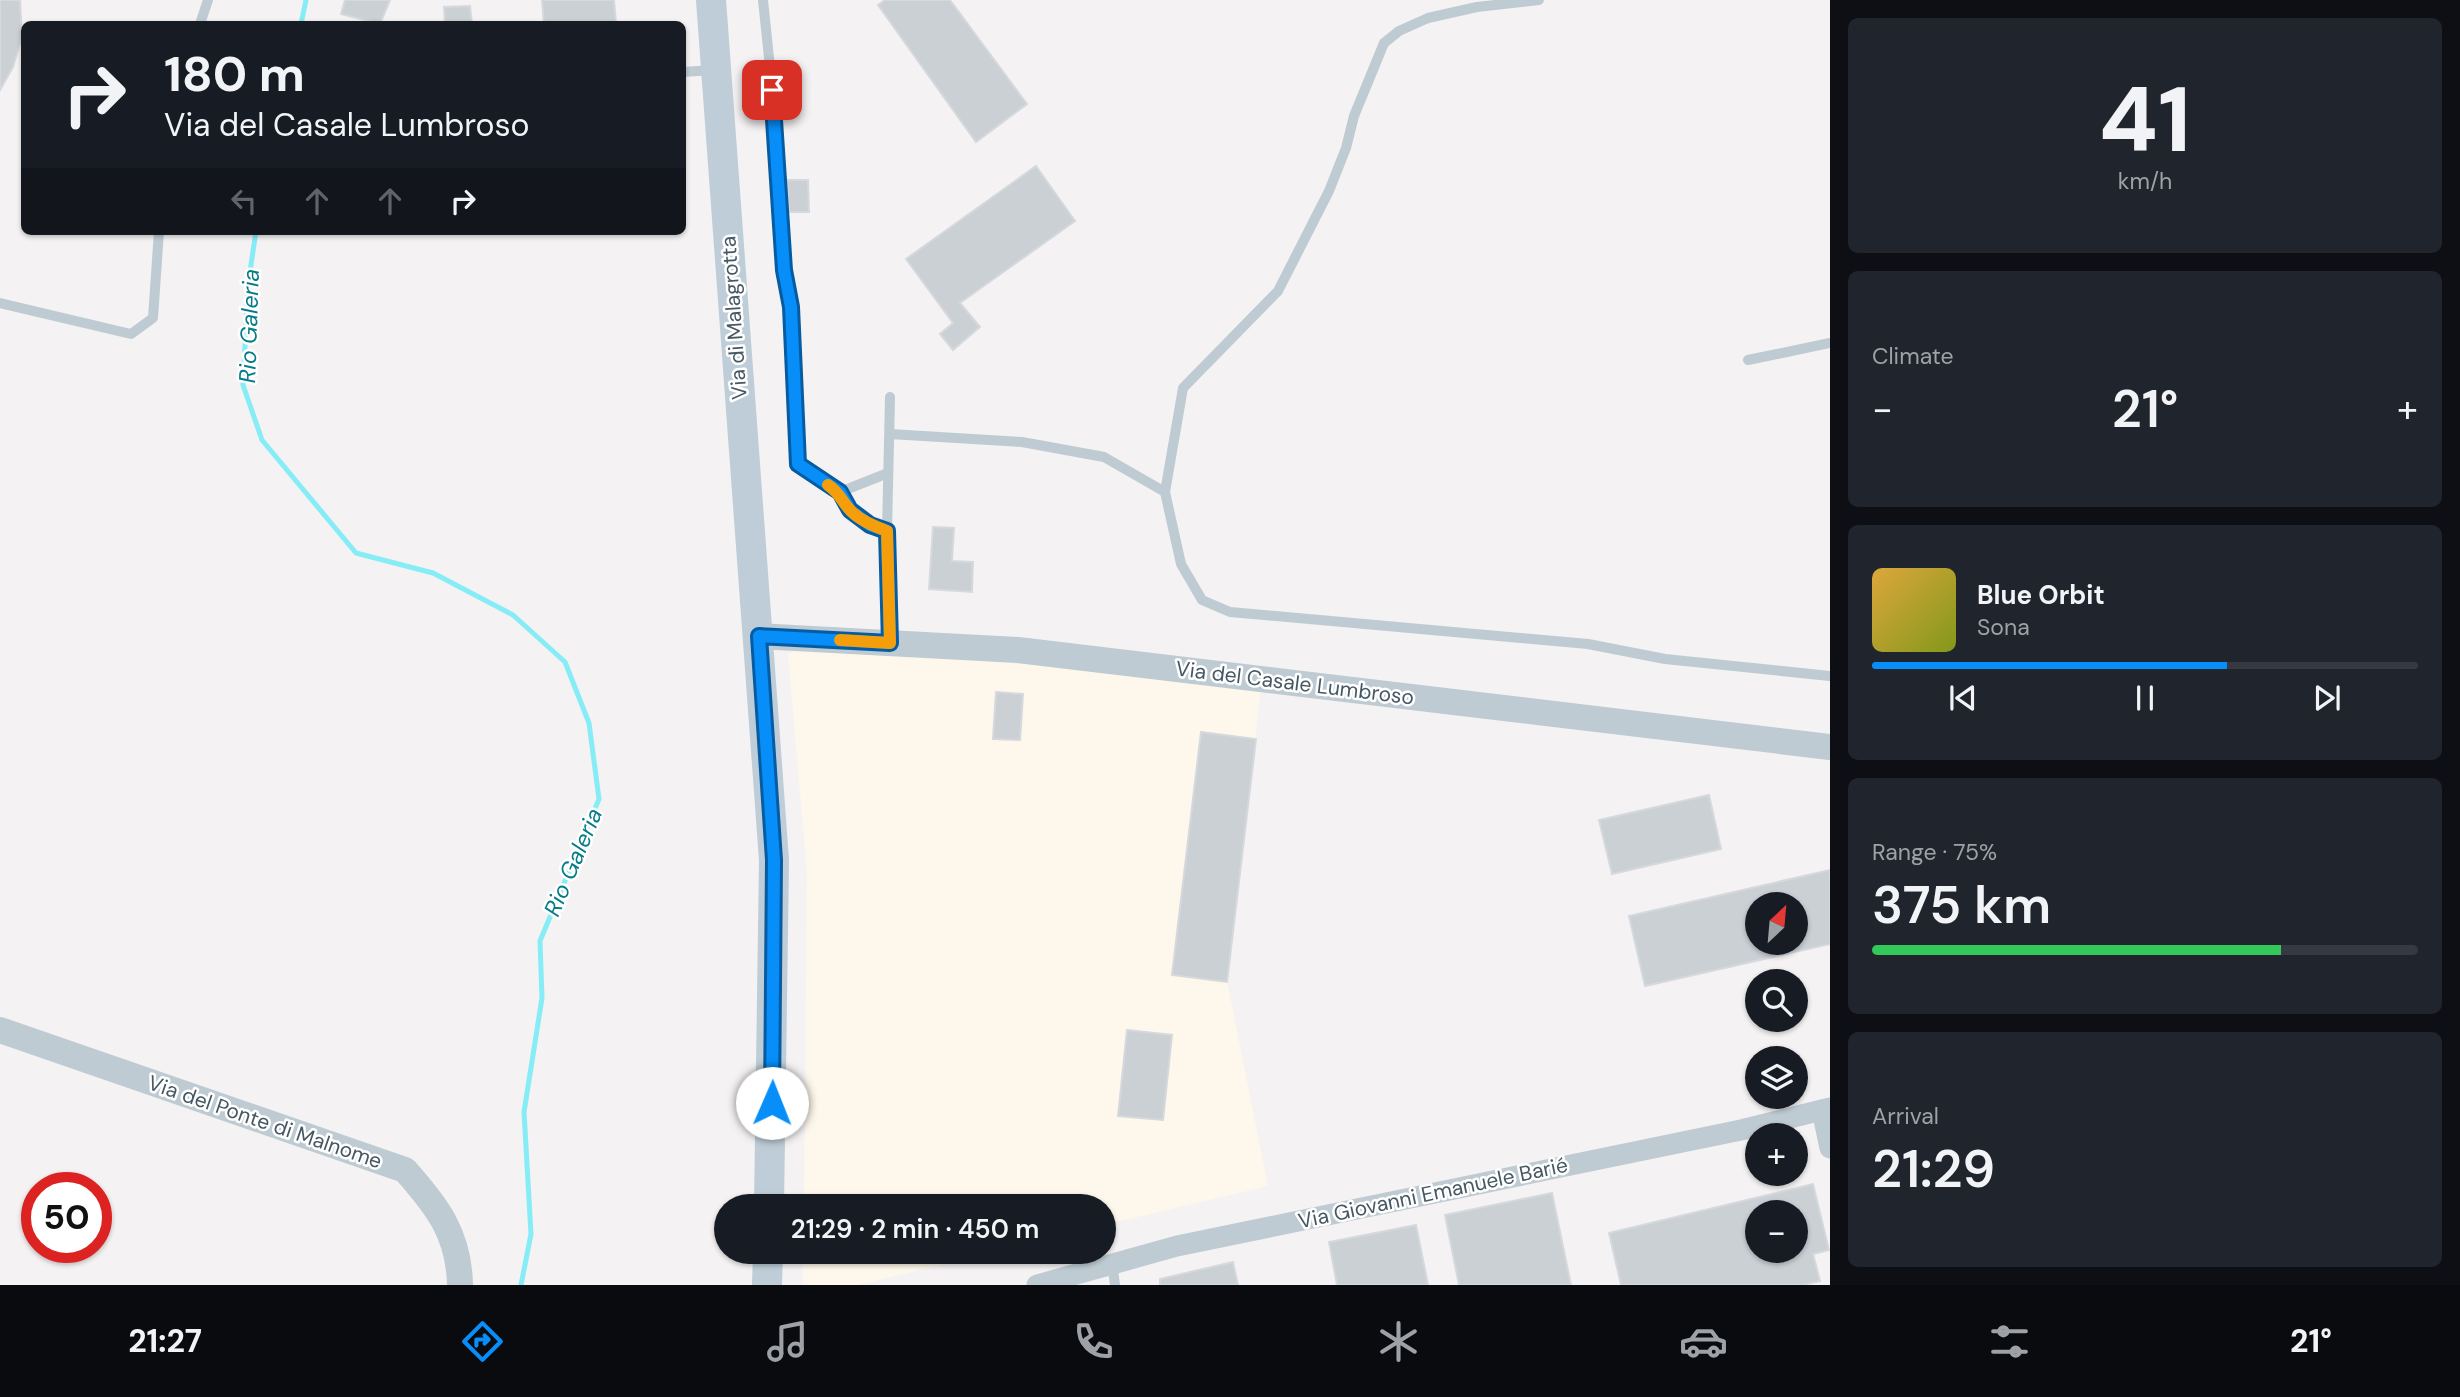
<!DOCTYPE html>
<meta charset="utf-8">
<style>
:root{--surface:#171b24;--page:#20242c;--text:#f1f3f6;--muted:#9ea1a6;--line:#363941;--accent:#078ef9}
body{margin:0;font-family:"DM Sans",sans-serif;background:var(--page);color:var(--text);height:100vh;display:flex;flex-direction:column;font-size:26px;white-space:nowrap}
*{box-sizing:border-box;margin:0}
p{font-size:23px;color:var(--muted)}
.icon{flex:none;width:38px;height:38px;fill:none;stroke:currentColor;stroke-width:2;stroke-linecap:round;stroke-linejoin:round}
.map{position:relative;flex:1;overflow:hidden}
.panel{display:flex;flex-direction:column;gap:18px;padding:18px;background:#0d0f14;width:630px}
.panel>*{flex:none}
.top-card{position:absolute;left:21px;top:21px;width:665px;height:214px;border-radius:10px;box-shadow:0 2px 5px #0004;background:#171b24;color:var(--text);overflow:hidden}
.needle{width:46px;rotate:26deg}
.buttons{position:absolute;left:1745px;top:892px;display:grid;gap:14px}
.buttons a{display:grid;place-items:center;width:63px;height:63px;border-radius:50%;background:var(--surface);box-shadow:0 2px 5px #0004;font-size:35px}
.speed{position:absolute;left:21px;top:1172px;display:flex;gap:14px;font-size:35px;font-weight:700;text-align:center}
.speed>*{display:grid;place-content:center;width:91px;height:91px;border-radius:50%;background:var(--surface);box-shadow:0 2px 5px #0004;line-height:1}
.speed .limit{border:10px solid #d22;background:#fff;color:#111}
.pin{position:absolute;display:grid;place-items:center;width:60px;height:60px;color:#fff;margin:-30px;border-radius:14px;box-shadow:0 4px 10px #0006}
.me{position:absolute;width:77px;margin:-38px;rotate:1deg;stroke-linejoin:round;filter:drop-shadow(0 0 5px #0008)}
.turn{display:flex;align-items:center;gap:24px;height:147px;padding:0 28px;font-size:32px}
.turn .icon{width:91px;height:91px;stroke-width:2.5}
.turn b{display:block;font-size:49px;line-height:60px}
.lanes{display:flex;align-items:center;height:66px;padding:0 28px;background:#0003;justify-content:center;gap:35px;direction:ltr}
.lanes .off{opacity:.35}
.big{font-size:52px;font-weight:600;line-height:1.1}
.panel .widget{flex:1;display:flex;flex-direction:column;justify-content:center;gap:10px;min-width:0;padding:0 24px;border-radius:10px;background:var(--page)}
.panel .dial{align-items:center;gap:0}
.dial b{font-size:91px;line-height:1}
.song{display:flex;align-items:center;gap:21px}
.cover{width:84px;height:84px;border-radius:10px;background:linear-gradient(135deg,hsl(40 70% 55%),hsl(70 70% 35%))}
.played{height:7px;border-radius:4px;background:linear-gradient(90deg,var(--accent) 65%,var(--line) 65%)}
.keys{display:flex;justify-content:space-around;direction:ltr}
.heat{display:flex;justify-content:space-between;align-items:center;font-size:38px;direction:ltr}
.charge{height:10px;border-radius:5px;background:linear-gradient(90deg,#34c759 75%,var(--line) 0)}
.trip{position:absolute;left:714px;top:1194px;width:402px;height:70px;border-radius:35px;background:var(--surface);box-shadow:0 2px 5px #0004;font-weight:600;line-height:70px;text-align:center}
.menu{display:flex;height:112px;justify-content:space-around;align-items:center;background:#090b0e;color:var(--muted)}
.menu .icon{width:49px;height:49px}
.menu .active{color:var(--accent)}
.menu b{font-size:32px;color:var(--text)}
main{display:flex;flex:1;min-height:0}
.map>svg:first-child{display:block}
</style>
<main>
<div class="map">
<svg width="1830" height="1285" viewBox="0 0 1830 1285">
<rect width="100%" height="100%" fill="#f4f2f2"/>
<!-- commercial -->
<g fill="#fef7ec">
<path d="M 804,648 L 1064,667 L 1261,688 L 1227,981 L 1268,1186 L 1104,1225 L 1104,1206 L 804,1206 L 807,874 L 788,653 Z"/>
<path d="M 803,1251 L 998,1251 L 858,1285 L 803,1285 Z"/>
</g>
<g fill="none" stroke-linecap="round" stroke-linejoin="round">
<!-- stream -->
<g stroke="#86ecf6" stroke-width="5">
<path d="M 301,24 L 306,0"/>
<path d="M 256,231 L 248,285 L 243,385 L 262,440 L 356,553 L 433,573 L 513,615 L 565,662 L 589,723 L 599,799 L 540,941 L 542,998 L 524,1112 L 531,1234 L 521,1285"/>
</g>
</g>
<!-- building -->
<g fill="#cbd0d5" stroke="#d5d9de" stroke-width="2" fill-rule="evenodd">
<path d="M 0,0 L 20,0 L 22,37 L 13,67 L 0,90 Z"/>
<path d="M 345,0 L 390,0 L 380,24 L 341,14 Z"/>
<path d="M 542,0 L 614,0 L 616,23 L 544,24 Z"/>
<path d="M 885,0 L 950,0 L 1027,104 L 976,142 L 878,5 Z"/>
<path d="M 470,6 L 472,24 L 445,24 L 444,7 Z"/>
<path d="M 1036,166 L 1075,221 L 960,303 L 980,327 L 953,350 L 940,334 L 953,323 L 906,259 Z"/>
<path d="M 787,180 L 808,180 L 809,212 L 789,212 Z"/>
<path d="M 933,527 L 954,528 L 952,561 L 973,562 L 972,592 L 929,589 Z"/>
<path d="M 996,692 L 1023,694 L 1020,740 L 993,739 Z"/>
<path d="M 1201,732 L 1256,739 L 1227,982 L 1172,975 Z"/>
<path d="M 1709,795 L 1721,849 L 1612,874 L 1599,820 Z"/>
<path d="M 1830,870 L 1830,944 L 1645,986 L 1629,916 ZM 1757,905 L 1796,905 L 1796,943 L 1757,943 Z"/>
<path d="M 1127,1030 L 1172,1035 L 1163,1120 L 1118,1116 Z"/>
<path d="M 1813,1184 L 1829,1250 L 1813,1254 L 1820,1281 L 1803,1285 L 1621,1285 L 1609,1233 ZM 1757,1213 L 1796,1213 L 1796,1251 L 1757,1251 Z"/>
<path d="M 1552,1193 L 1571,1285 L 1459,1285 L 1445,1215 Z"/>
<path d="M 1416,1225 L 1428,1285 L 1337,1285 L 1329,1242 Z"/>
<path d="M 1233,1262 L 1238,1285 L 1160,1285 L 1160,1279 Z"/>
</g>
<g fill="none" stroke-linecap="round" stroke-linejoin="round">
<!-- service -->
<g stroke="#becbd3" stroke-width="10">
<path d="M 763,0 L 775,116 L 784,270 L 791,307 L 798,464 L 840,492 L 850,510 L 870,525 L 887,531"/>
<path d="M 1539,0 L 1477,7 L 1428,18 L 1399,31 L 1384,43 L 1354,116 L 1346,148 L 1329,191 L 1278,291 L 1183,388 L 1165,492 L 1181,564 L 1202,600 L 1230,612 L 1588,644 L 1665,659 L 1830,676"/>
<path d="M 200,24 L 208,0"/>
<path d="M 682,72 L 715,70"/>
<path d="M 0,303 L 131,334 L 153,318 L 159,231"/>
<path d="M 1748,360 L 1830,343"/>
<path d="M 890,397 L 887,531 L 890,642"/>
<path d="M 890,434 L 1022,442 L 1104,457 L 1165,492"/>
<path d="M 840,492 L 888,473"/>
<path d="M 1112,1263 L 1115,1285"/>
</g>
<!-- minor -->
<g stroke="#becbd3" stroke-width="21">
<path d="M 1822,1110 L 1830,1148"/>
<path d="M 1037,1285 L 1177,1246 L 1741,1130 L 1830,1108"/>
</g>
<!-- tertiary -->
<g stroke="#becbd3" stroke-width="26">
<path d="M 759,636 L 1018,650 L 1830,747"/>
<path d="M 0,1030 L 405,1170 C 437,1206 459,1234 460,1285"/>
</g>
<!-- secondary -->
<g stroke="#becdd7" stroke-width="30">
<path d="M 711,0 L 774,860 L 769,1206"/>
<path d="M 767,1285 L 768,1251"/>
</g>
</g>
<g fill="none" stroke-linecap="round" stroke-linejoin="round">
<!-- route casing -->
<g stroke="#055ca2" stroke-width="18">
<path id="route" d="M 772,90 L 784,270 L 791,307 L 798,464 L 840,492 L 850,510 L 870,525 L 887,531 L 890,643 L 759,636 L 774,860 L 772,1103"/>
</g>
<!-- route -->
<use href="#route" stroke="#078ef9" stroke-width="12"/>
<!-- slow -->
<path stroke="#f59e0b" stroke-width="12" d="M 828,485 C 840,493 842,502 851,511 C 861,521 874,526 887,531 L 890,643 L 840,640"/>
</g>
<g text-anchor="middle" stroke-width="5" stroke-linejoin="round" paint-order="stroke">
<!-- street labels -->
<g font-size="21" fill="#475862" stroke="#fff">
<text transform="translate(734 318) rotate(-94)" y="7">Via di Malagrotta</text>
<text transform="translate(1295 683) rotate(7)" y="7">Via del Casale Lumbroso</text>
<text transform="translate(265 1122) rotate(19)" y="7">Via del Ponte di Malnome</text>
<text transform="translate(1433 1193) rotate(-12)" y="7">Via Giovanni Emanuele Barié</text>
</g>
<!-- water labels -->
<g font-size="23" font-style="italic" fill="#057d89" stroke="#fff">
<text transform="translate(249 326) rotate(-88)" y="8">Rio Galeria</text>
<text transform="translate(573 862) rotate(-67)" y="8">Rio Galeria</text>
</g>
</g>
</svg>
<div class="buttons">
<a><svg class="needle" viewBox="-14 -14 28 28"><path d="M0-13l5 13h-10z" fill="#e53935"/><path d="M0 13l5-13h-10z" fill="#9ea1a6"/></svg></a>
<a><svg class="icon" aria-label="search" viewBox="0 0 24 24"><circle cx="10" cy="10" r="6"/><path d="M15 15l6 6"/></svg></a>
<a><svg class="icon" aria-label="layers" viewBox="0 0 24 24"><path d="M12 4l9 5-9 5-9-5zM3 14l9 5 9-5"/></svg></a>
<a>+</a>
<a>−</a>
</div>
<div class="speed"><div class="limit">50</div></div>
<div class="pin" style="left:772px;top:90px;background:#d93025"><svg class="icon" aria-label="arrive" viewBox="0 0 24 24"><path d="M6 21V4h12l-3 4 3 4H6"/></svg></div>
<svg class="me" style="left:772px;top:1103px" viewBox="-20 -20 40 40"><circle r="19" fill="#fff"/><path d="M0-13L10 11 0 6-10 11z" fill="#078ef9"/></svg>
<div class="trip">21:29 · 2 min · 450 m</div>
<div class="top-card">
<div class="turn"><svg class="icon" aria-label="right" viewBox="0 0 24 24"><path d="M7 20v-9h11M14 6l5 5-5 5"/></svg><div><b>180 m</b>Via del Casale Lumbroso</div></div>
<div class="lanes"><svg class="icon off" aria-label="left" viewBox="0 0 24 24"><path d="M17 20v-9H6M10 6l-5 5 5 5"/></svg><svg class="icon off" aria-label="ahead" viewBox="0 0 24 24"><path d="M12 20V5M6 11l6-6 6 6"/></svg><svg class="icon off" aria-label="ahead" viewBox="0 0 24 24"><path d="M12 20V5M6 11l6-6 6 6"/></svg><svg class="icon" aria-label="right" viewBox="0 0 24 24"><path d="M7 20v-9h11M14 6l5 5-5 5"/></svg></div>
</div>
</div>
<section class="panel">
<div class="widget dial"><b>41</b><p>km/h</p></div>
<div class="widget"><p>Climate</p>
<div class="heat"><a>−</a><b class="big">21°</b><a>+</a></div>
</div>
<div class="widget">
<div class="song"><i class="cover"></i><div><b>Blue Orbit</b><p>Sona</p></div></div>
<div class="played"></div>
<div class="keys"><svg class="icon" aria-label="previous" viewBox="0 0 24 24"><path d="M18 5L8 12l10 7zM5 5v14"/></svg><svg class="icon" aria-label="pause" viewBox="0 0 24 24"><path d="M8 5v14M16 5v14"/></svg><svg class="icon" aria-label="next" viewBox="0 0 24 24"><path d="M6 5l10 7-10 7zM19 5v14"/></svg></div>
</div>
<div class="widget"><p>Range · 75%</p><b class="big">375 km</b><div class="charge"></div></div>
<div class="widget"><p>Arrival</p><b class="big">21:29</b></div>
</section>
</main>
<nav class="menu">
<b>21:27</b>
<svg class="icon active" aria-label="directions" viewBox="0 0 24 24"><path d="M12 3l9 9-9 9-9-9zM9 14v-3h6M13 9l2 2-2 2"/></svg>
<svg class="icon" aria-label="music" viewBox="0 0 24 24"><path d="M9 18V5l10-2v13"/><circle cx="6" cy="18" r="3"/><circle cx="16" cy="16" r="3"/></svg>
<svg class="icon" aria-label="phone" viewBox="0 0 24 24"><path d="M5 4h4l2 5-3 2q2 4 5 5l2-3 5 2v4C11 20 4 13 5 4z"/></svg>
<svg class="icon" aria-label="climate" viewBox="0 0 24 24"><path d="M12 3v18M4 7l16 10M4 17L20 7"/></svg>
<svg class="icon" aria-label="car" viewBox="0 0 24 24"><path d="M5 17H2v-5l4-1 3-4h7l3 4 3 1v5h-3M9 17h6M6 11h13"/><circle cx="7" cy="17" r="2"/><circle cx="17" cy="17" r="2"/></svg>
<svg class="icon" aria-label="filters" viewBox="0 0 24 24"><path d="M4 7h16M4 17h16"/><circle cx="9" cy="7" r="2"/><circle cx="15" cy="17" r="2"/></svg>
<b>21°</b>
</nav>
